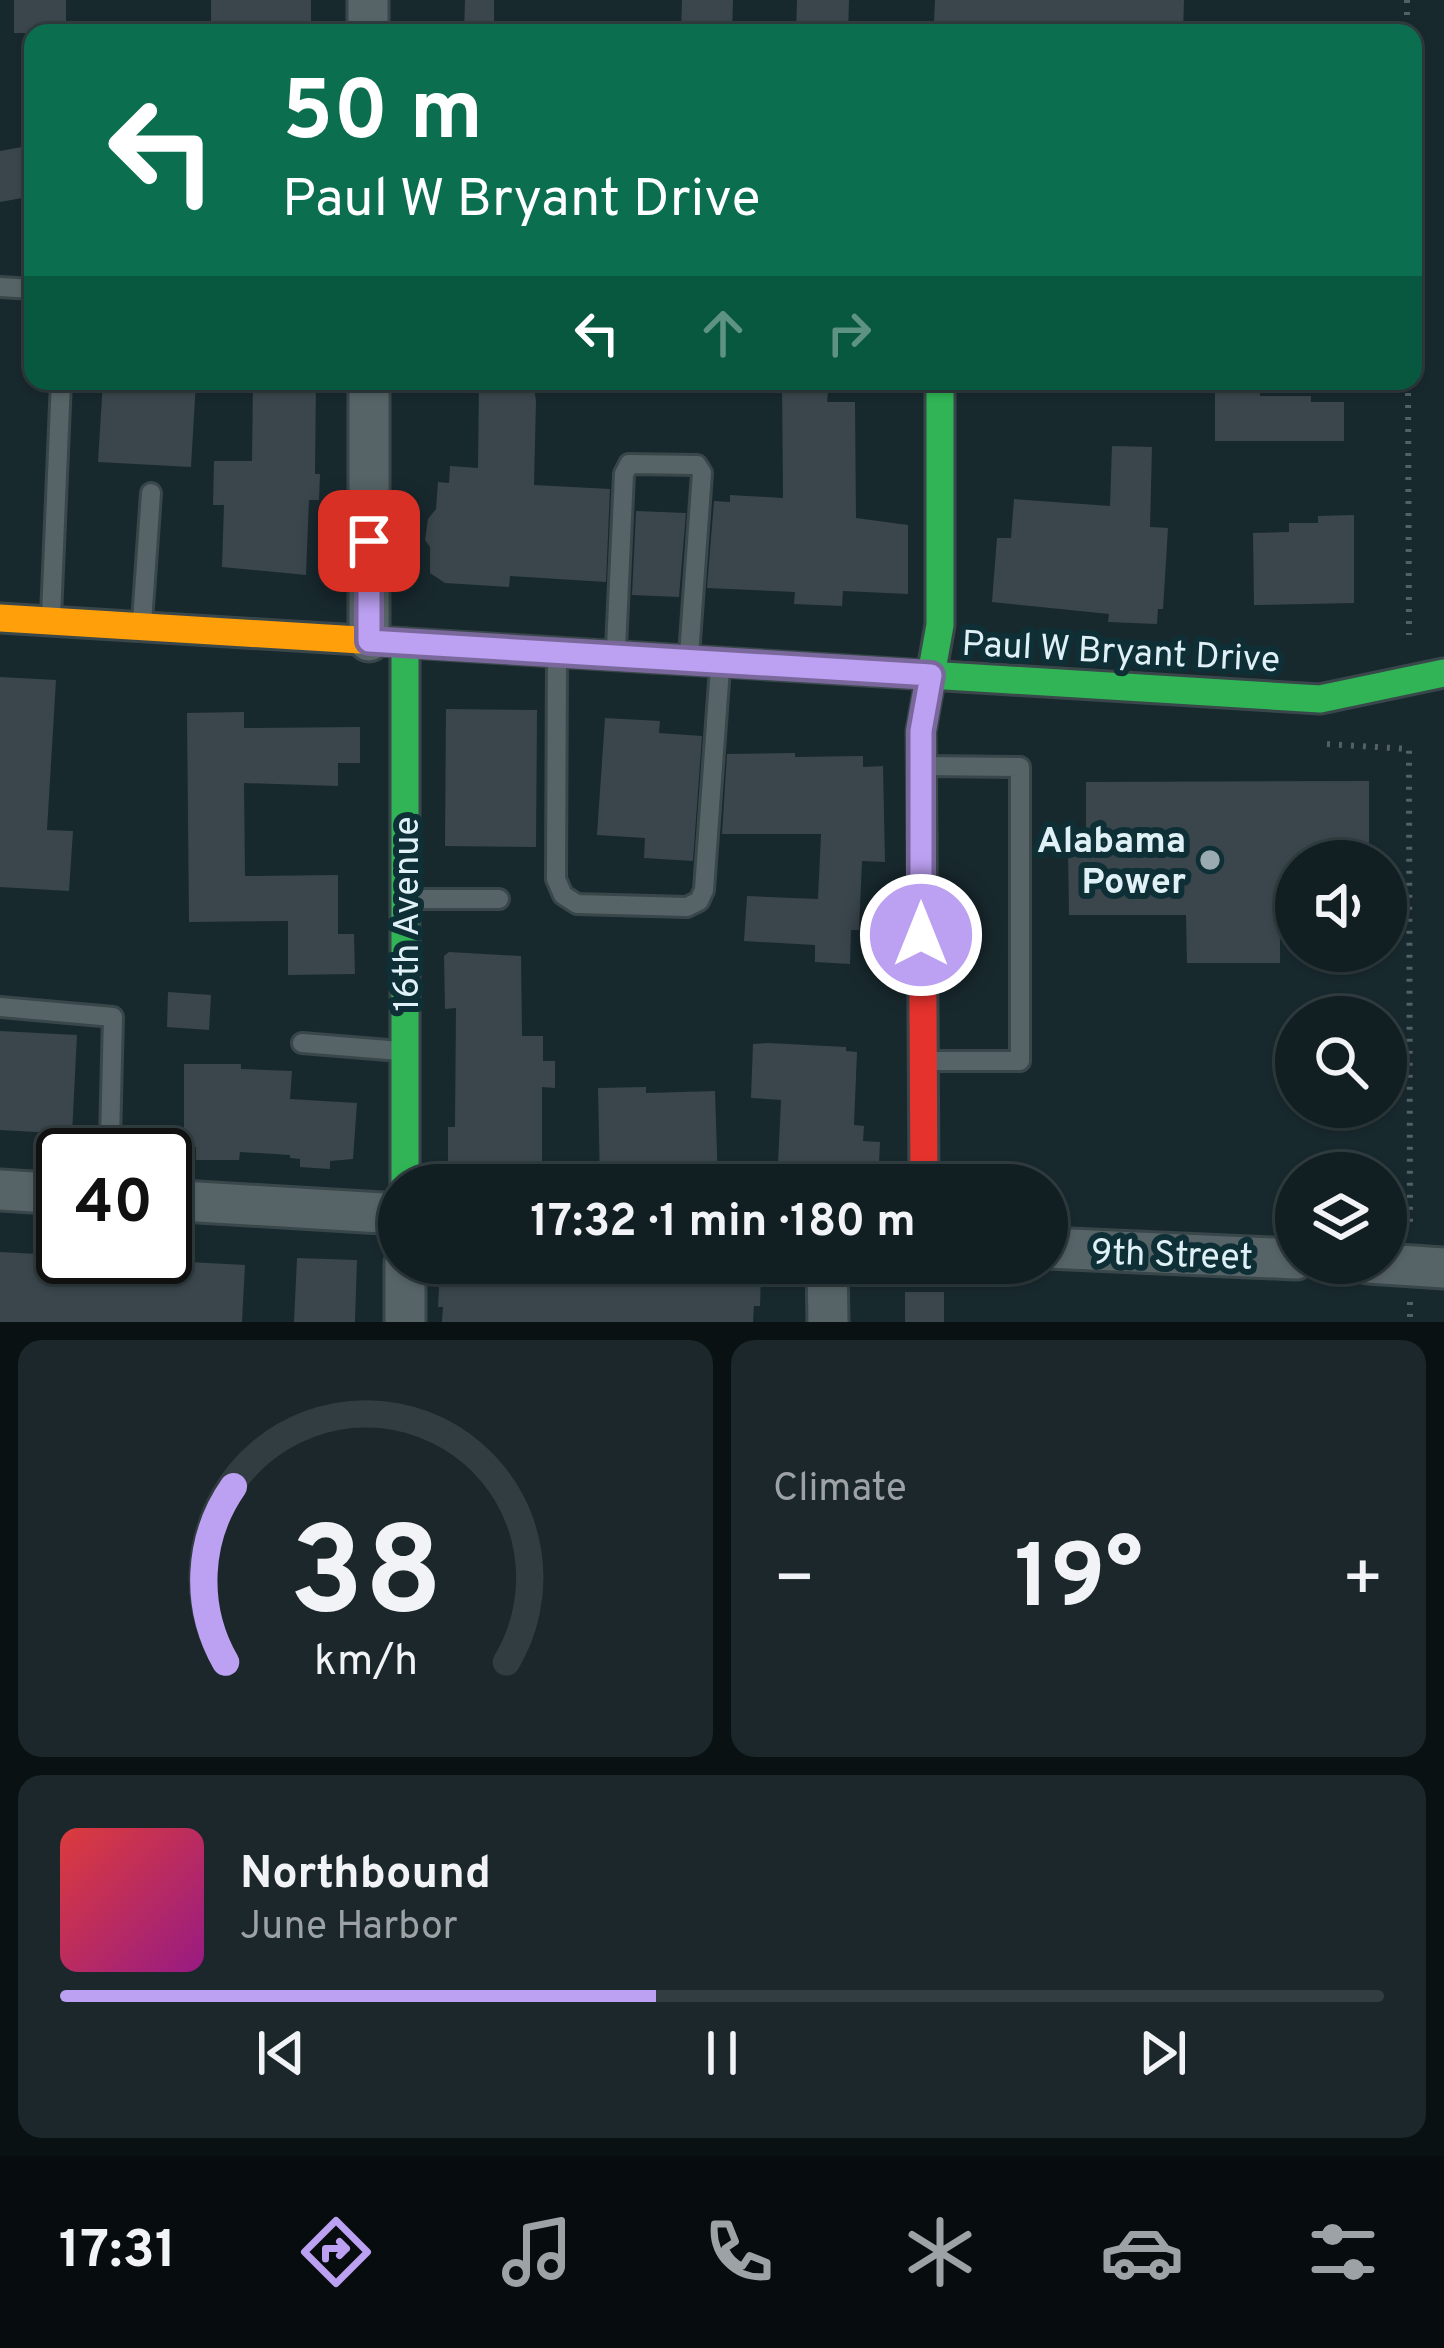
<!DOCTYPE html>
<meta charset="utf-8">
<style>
:root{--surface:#121f22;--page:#1b272a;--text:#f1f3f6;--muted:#9ca2a5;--line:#313d40;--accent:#bca0f2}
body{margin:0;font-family:Overpass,sans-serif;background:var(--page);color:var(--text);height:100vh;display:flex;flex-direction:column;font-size:45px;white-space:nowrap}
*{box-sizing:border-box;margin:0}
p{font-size:39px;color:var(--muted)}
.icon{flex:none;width:66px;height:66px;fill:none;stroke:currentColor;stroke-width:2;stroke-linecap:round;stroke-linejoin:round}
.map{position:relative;height:1322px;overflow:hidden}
.side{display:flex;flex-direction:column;gap:18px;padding:18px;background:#0a1113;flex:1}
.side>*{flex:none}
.top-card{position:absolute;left:24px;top:24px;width:1398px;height:366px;border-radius:24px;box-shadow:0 3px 9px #0004,0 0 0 3px var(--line);background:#0b6e4f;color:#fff;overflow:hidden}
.tools{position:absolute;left:1275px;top:840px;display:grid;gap:24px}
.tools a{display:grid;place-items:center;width:132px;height:132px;border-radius:50%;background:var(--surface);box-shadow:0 3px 9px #0004,0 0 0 3px var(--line);font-size:60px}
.speed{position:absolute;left:36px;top:1128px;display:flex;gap:24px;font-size:60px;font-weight:700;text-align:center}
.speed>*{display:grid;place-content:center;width:156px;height:156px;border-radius:50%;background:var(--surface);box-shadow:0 3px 9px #0004,0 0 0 3px var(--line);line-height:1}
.speed .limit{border:6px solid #111;border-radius:18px;background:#fff;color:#111}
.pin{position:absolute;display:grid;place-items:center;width:102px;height:102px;color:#fff;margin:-51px;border-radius:24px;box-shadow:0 6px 18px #0006}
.me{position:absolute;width:132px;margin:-66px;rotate:0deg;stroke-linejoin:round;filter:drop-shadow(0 0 9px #0008)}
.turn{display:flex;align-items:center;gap:42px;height:252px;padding:0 60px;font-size:54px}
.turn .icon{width:156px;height:156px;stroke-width:2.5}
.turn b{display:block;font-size:84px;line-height:102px}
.lanes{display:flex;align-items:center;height:114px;padding:0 60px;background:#0003;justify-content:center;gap:60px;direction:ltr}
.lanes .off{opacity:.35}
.big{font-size:90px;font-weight:700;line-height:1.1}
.side .card{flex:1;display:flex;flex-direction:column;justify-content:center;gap:18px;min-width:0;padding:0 42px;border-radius:24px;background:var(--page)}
.side .dial{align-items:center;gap:0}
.dial svg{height:312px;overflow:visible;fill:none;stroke:var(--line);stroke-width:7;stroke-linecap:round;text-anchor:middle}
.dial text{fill:var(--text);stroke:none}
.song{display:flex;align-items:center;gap:36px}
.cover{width:144px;height:144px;border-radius:18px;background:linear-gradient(135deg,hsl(0 70% 55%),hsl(310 70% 35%))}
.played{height:12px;border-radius:6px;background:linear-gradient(90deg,var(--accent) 45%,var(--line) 45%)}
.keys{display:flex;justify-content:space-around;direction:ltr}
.heat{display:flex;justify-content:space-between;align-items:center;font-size:66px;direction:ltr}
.side .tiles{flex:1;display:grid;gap:18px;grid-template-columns:1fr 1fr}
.card:last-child{grid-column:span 2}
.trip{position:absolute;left:378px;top:1164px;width:690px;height:120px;border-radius:60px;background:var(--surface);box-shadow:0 3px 9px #0004,0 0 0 3px var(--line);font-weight:700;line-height:120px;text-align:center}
.tabs{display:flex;height:192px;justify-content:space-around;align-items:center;background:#070c0e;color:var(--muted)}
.tabs .icon{width:84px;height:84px}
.tabs .current{color:var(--accent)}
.tabs b{font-size:54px;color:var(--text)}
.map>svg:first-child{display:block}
</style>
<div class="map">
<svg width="1444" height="1322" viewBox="0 0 1444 1322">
<rect width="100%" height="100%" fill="#18292e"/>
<!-- building -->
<g fill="#3a464c">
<rect x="14" y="0" width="52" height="33"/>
<path d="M 211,0 L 311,0 L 311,31 L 224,31 L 224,26 L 211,26 Z"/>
<path d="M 465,0 L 494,0 L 494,33 L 464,33 Z"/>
<path d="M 682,0 L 733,0 L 732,33 L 681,33 Z"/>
<path d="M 797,0 L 849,0 L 848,33 L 796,33 Z"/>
<path d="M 935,0 L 1184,0 L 1183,33 L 1072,33 L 1073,28 L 934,22 Z"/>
<path d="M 33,145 L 33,196 L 0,202 L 0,151 Z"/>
<path d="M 103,381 L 196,381 L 191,467 L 98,462 Z"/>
<path d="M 253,381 L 316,381 L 315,474 L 320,474 L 319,500 L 309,500 L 306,575 L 222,567 L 224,505 L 213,505 L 214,461 L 252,461 Z"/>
<path d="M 479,381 L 533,381 L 536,401 L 534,485 L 610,489 L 606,582 L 510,576 L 509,587 L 445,583 L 430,573 L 430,547 L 425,540 L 428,519 L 436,509 L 438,482 L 449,483 L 450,466 L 478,468 Z"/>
<path d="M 782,381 L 829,381 L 827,402 L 855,402 L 856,518 L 908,525 L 908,594 L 843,591 L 842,606 L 794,604 L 795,592 L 707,588 L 714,501 L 730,502 L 730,495 L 783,498 Z"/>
<path d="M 1215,388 L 1260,388 L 1260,396 L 1311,396 L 1311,402 L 1344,402 L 1344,441 L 1215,441 Z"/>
<path d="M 1112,446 L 1152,447 L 1150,527 L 1168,528 L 1163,609 L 1158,609 L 1157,624 L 1108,622 L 1109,614 L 992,602 L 997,538 L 1011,538 L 1014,499 L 1110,506 Z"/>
<path d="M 636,511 L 686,513 L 679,597 L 632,595 Z"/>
<path d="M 1354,515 L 1354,603 L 1254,605 L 1253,533 L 1289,532 L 1289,523 L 1318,523 L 1318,516 Z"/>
<path d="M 0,677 L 56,680 L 47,830 L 73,831 L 69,891 L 0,887 Z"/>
<path d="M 446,709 L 537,710 L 536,847 L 445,846 Z"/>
<path d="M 244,712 L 244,728 L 360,727 L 360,763 L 338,763 L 338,786 L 244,783 L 245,876 L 338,875 L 338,934 L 354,934 L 355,974 L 288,975 L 288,921 L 189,922 L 187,713 Z"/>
<path d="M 605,718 L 660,721 L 659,733 L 702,736 L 693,861 L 644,858 L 645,838 L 597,835 Z"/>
<path d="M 795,753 L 795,757 L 863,756 L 863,767 L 883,766 L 885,862 L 862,861 L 859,930 L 851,930 L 850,964 L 815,962 L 815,945 L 744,941 L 747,896 L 818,899 L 821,834 L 722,834 L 727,754 Z"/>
<path d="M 1369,781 L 1369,861 L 1296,861 L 1296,916 L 1280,916 L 1280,963 L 1187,963 L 1186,915 L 1069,915 L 1068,848 L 1086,848 L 1086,782 Z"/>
<path d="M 449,952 L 521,956 L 522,1036 L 543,1036 L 543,1061 L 555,1061 L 555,1088 L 542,1087 L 542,1168 L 536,1168 L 536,1183 L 477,1185 L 477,1182 L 448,1182 L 448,1127 L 455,1127 L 456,1008 L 445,1009 L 444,956 Z"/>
<path d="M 168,992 L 211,995 L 209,1030 L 167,1027 Z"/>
<path d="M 0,1031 L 77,1035 L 72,1134 L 0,1130 Z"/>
<path d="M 768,1043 L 846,1047 L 846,1051 L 857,1052 L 854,1125 L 864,1126 L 863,1141 L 880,1142 L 878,1185 L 777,1185 L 781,1100 L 751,1098 L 753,1044 Z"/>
<path d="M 184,1064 L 241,1064 L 241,1069 L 292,1071 L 290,1099 L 357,1103 L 353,1159 L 330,1161 L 330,1169 L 300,1167 L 300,1159 L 290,1158 L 290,1155 L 240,1152 L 239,1160 L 196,1160 L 196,1147 L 184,1147 Z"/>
<path d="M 646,1087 L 646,1093 L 715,1091 L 718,1185 L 600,1183 L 598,1088 Z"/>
<path d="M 0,1252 L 245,1265 L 242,1322 L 0,1322 Z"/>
<path d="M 297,1258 L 357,1260 L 355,1322 L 294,1322 Z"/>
<path d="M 440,1269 L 687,1283 L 688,1269 L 761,1271 L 760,1306 L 754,1306 L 753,1322 L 442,1322 L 443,1307 L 438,1307 Z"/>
<rect x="905" y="1292" width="39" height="30"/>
</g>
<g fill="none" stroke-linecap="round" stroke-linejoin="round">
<!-- lane casing -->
<g stroke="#39474a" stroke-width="24">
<g id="lane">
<path d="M 0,287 L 33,289"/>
<path d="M 51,616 L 61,381"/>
<path d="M 142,622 L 151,493"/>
<path d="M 616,648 L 624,474 L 629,464 L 697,465 L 702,473 L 689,655"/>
<path d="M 557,657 L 556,879 L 563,895 L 577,904 L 687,907 L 699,901 L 704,890 L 720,668"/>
<path d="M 925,766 L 1020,767 L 1020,1061 L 926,1061"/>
<path d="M 410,899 L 499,899"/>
<path d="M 0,1007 L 113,1017 L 110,1139 L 106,1155"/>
<path d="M 302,1043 L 400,1051"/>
</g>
</g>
<!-- street casing -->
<g stroke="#39474a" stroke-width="45">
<g id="street">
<path d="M 368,0 L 368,33"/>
<path d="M 369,381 L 369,641"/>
<path d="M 0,1190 L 63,1194"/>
<path d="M 165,1200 L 399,1214"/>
<path d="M 1047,1248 L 1296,1259"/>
<path d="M 405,1263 L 405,1322"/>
<path d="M 827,1263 L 828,1322"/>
<path d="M 1368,1263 L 1444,1268"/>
</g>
</g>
<!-- fast casing -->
<g stroke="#39474a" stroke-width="33">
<g id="fast">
<path d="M 405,643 L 405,1185"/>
<path d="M 653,658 L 1320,699 L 1444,673"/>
<path d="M 922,837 L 921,731 L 940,625 L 940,381"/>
</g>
</g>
<!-- slow casing -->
<g stroke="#39474a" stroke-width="33">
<path id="slow" d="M 0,618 L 653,658"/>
</g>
<!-- jam casing -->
<g stroke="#39474a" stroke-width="33">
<path id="jam" d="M 922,837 L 924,1185"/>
</g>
<!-- path -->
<g stroke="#536064" stroke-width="6" stroke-dasharray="3 9" stroke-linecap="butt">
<path d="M 1407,0 L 1407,33"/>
<path d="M 1408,381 L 1409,635"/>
<path d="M 1327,744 L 1409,749 L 1410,1229"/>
<path d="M 1410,1302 L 1410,1322"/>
</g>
<!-- lane -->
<use href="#lane" stroke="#576467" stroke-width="18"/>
<!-- street -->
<use href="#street" stroke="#576467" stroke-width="39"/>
<!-- fast -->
<use href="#fast" stroke="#30b455" stroke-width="27"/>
<!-- slow -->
<use href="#slow" stroke="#ff9f0a" stroke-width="27"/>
<!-- jam -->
<use href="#jam" stroke="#e5322d" stroke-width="27"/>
</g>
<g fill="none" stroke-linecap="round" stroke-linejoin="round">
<!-- route casing -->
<g stroke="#7a689d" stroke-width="30">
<path id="route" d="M 369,541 L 369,641 L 931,675 L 921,731 L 921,935"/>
</g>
<!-- route -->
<use href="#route" stroke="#bca0f2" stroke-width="21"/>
</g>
<!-- markers -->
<circle fill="#99abb0" stroke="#0f2f37" stroke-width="4.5" cx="1210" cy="860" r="12"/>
<g text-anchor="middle" stroke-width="12" stroke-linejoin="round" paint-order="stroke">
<!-- street labels -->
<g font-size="36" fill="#dff1f6" stroke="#0f2f37">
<text transform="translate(1121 650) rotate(3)" y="13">Paul W Bryant Drive</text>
<text transform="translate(405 914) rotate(-90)" y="13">16th Avenue</text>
<text transform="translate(1172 1253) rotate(2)" y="13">9th Street</text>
</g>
<!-- poi labels -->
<g font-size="36" font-weight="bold" fill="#dff1f6" stroke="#0f2f37" text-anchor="end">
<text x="1186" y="852">Alabama<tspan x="1186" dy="41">Power</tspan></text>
</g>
</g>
</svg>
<div class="tools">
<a><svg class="icon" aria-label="sound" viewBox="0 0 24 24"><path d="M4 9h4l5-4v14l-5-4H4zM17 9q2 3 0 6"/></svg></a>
<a><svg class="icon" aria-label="search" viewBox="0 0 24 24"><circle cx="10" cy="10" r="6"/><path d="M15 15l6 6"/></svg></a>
<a><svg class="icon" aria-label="layers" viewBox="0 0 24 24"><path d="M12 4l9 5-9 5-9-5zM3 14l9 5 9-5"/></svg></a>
</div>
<div class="speed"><div class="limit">40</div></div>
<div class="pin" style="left:369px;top:541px;background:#d93025"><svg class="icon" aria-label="arrive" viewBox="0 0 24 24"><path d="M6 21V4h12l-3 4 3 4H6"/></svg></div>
<svg class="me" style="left:921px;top:935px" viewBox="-20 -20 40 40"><circle r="17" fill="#bca0f2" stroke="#fff" stroke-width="3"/><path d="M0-11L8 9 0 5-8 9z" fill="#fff"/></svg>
<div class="trip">17:32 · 1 min · 180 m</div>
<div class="top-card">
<div class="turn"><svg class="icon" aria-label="left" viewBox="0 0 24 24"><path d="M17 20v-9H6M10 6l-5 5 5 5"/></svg><div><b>50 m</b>Paul W Bryant Drive</div></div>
<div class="lanes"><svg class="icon" aria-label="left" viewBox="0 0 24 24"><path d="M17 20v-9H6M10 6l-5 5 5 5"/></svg><svg class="icon off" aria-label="ahead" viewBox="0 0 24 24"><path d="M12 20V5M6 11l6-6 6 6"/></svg><svg class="icon off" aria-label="right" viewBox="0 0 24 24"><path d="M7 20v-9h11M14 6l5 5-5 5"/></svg></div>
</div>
</div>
<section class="side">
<div class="tiles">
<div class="card dial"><svg viewBox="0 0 100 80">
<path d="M14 69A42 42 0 1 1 86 69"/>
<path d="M14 69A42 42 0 0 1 16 24" stroke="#bca0f2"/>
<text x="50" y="56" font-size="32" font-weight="700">38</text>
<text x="50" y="72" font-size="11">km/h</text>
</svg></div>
<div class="card"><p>Climate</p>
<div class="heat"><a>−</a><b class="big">19°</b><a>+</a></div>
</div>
<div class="card">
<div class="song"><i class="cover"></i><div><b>Northbound</b><p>June Harbor</p></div></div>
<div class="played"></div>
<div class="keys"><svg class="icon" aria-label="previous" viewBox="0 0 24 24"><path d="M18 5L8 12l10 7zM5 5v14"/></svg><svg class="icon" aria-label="pause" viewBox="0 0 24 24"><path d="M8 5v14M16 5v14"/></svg><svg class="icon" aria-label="next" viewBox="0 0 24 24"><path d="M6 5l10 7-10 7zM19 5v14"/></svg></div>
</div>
</div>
</section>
<nav class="tabs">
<b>17:31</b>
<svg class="icon current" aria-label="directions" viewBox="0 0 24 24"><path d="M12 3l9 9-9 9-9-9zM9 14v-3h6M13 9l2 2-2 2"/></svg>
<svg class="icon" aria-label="music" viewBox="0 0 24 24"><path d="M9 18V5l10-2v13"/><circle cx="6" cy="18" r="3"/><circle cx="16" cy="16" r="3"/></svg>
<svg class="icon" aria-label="phone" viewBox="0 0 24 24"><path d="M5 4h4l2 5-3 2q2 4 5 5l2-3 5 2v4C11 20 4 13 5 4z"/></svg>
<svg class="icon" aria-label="climate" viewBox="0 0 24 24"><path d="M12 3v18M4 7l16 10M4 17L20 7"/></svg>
<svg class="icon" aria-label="car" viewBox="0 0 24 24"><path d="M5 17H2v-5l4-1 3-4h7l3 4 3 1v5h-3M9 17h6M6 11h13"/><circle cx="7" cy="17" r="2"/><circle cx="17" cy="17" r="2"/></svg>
<svg class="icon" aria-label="filters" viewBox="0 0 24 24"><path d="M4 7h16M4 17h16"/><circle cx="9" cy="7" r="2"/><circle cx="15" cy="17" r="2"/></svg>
</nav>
